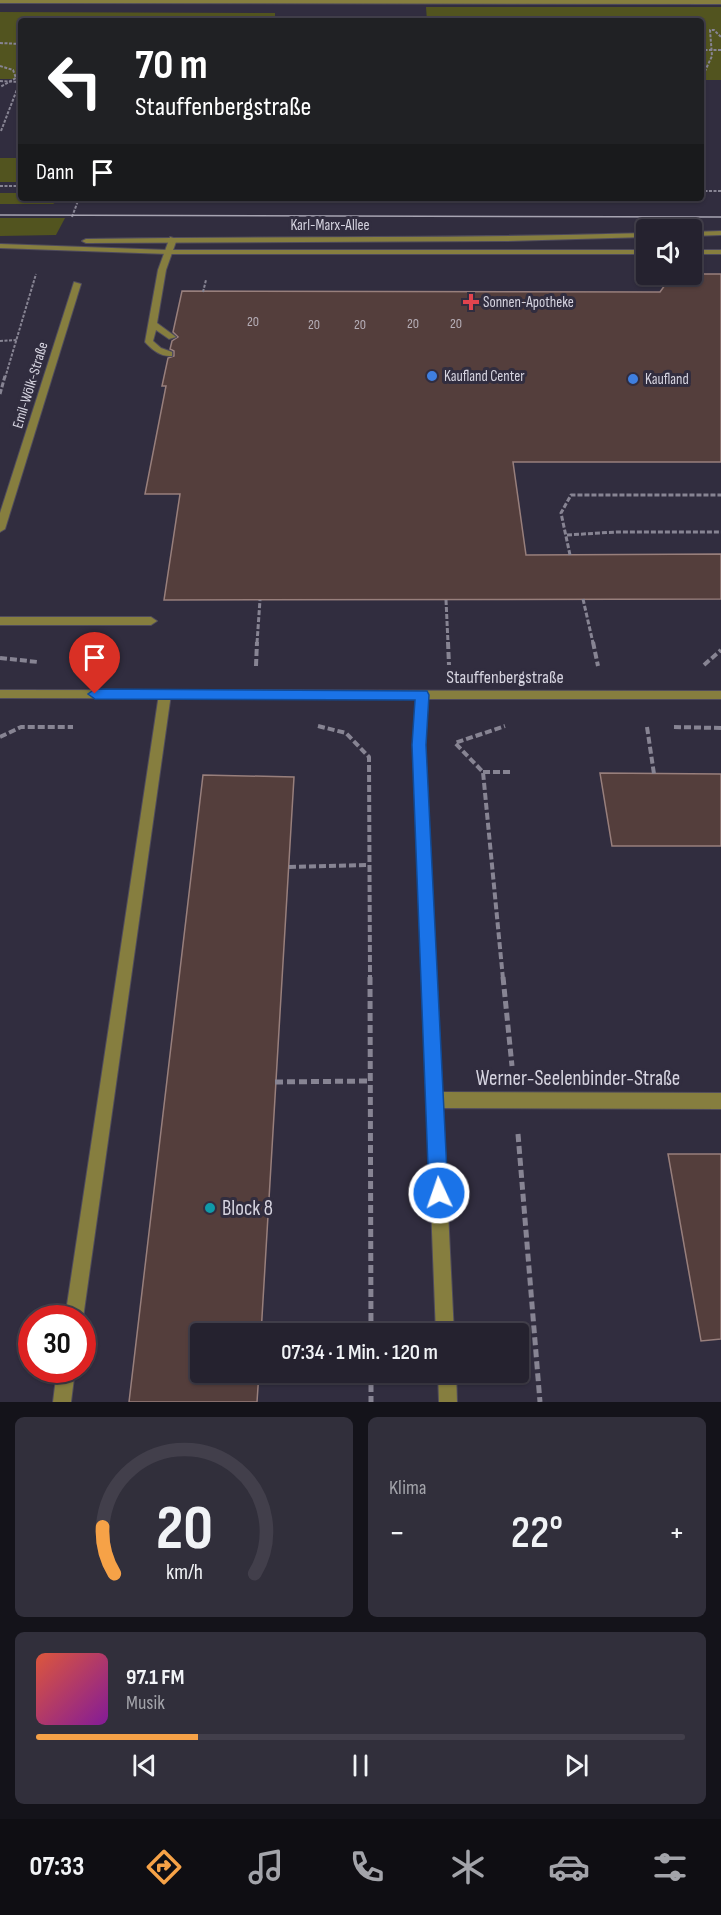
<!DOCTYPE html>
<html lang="de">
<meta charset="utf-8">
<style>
:root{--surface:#25222f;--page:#312f3b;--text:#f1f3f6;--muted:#a3a4aa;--line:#423f4b;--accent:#f6a247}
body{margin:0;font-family:"Sofia Sans Condensed",sans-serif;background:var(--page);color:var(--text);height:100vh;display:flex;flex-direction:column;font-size:22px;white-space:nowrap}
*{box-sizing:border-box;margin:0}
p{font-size:20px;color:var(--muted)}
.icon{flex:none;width:33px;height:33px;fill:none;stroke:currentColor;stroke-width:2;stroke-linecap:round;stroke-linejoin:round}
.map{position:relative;height:1402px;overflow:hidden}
.side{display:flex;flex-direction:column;gap:15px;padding:15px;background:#14131a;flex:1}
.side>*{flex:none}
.guide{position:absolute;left:18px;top:18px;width:686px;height:183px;border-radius:6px;box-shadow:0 2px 4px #0004,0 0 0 2px var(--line);background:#202124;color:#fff;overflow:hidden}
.controls{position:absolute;left:636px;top:219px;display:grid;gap:12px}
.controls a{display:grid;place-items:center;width:66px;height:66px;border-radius:6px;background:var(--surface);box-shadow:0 2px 4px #0004,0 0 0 2px var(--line);font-size:30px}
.speed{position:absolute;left:18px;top:1305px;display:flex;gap:12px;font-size:30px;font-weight:700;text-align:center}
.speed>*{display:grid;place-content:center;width:78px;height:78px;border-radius:50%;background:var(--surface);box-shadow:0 2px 4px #0004,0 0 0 2px var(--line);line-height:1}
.speed .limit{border:9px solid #d22;background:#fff;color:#111}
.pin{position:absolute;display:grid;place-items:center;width:51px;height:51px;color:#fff;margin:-62px -26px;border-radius:50% 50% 50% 0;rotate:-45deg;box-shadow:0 0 6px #0007}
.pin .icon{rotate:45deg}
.me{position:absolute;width:66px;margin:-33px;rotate:357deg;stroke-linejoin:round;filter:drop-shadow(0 0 4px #0008)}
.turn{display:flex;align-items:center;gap:21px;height:126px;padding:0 18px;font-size:27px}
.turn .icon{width:78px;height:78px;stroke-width:2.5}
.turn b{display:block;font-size:42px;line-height:51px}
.then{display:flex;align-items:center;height:57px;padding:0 18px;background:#0003;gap:12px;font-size:22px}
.big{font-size:45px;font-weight:600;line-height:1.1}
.side .tile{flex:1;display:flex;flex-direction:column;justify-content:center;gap:9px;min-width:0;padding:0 21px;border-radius:9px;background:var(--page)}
.side .dial{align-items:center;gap:0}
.dial svg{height:156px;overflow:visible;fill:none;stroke:var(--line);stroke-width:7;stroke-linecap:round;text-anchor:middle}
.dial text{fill:var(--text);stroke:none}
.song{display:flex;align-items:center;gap:18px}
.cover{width:72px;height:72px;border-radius:9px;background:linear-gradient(135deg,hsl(10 70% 55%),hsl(290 70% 35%))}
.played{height:6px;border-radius:3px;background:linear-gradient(90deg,var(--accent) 25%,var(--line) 25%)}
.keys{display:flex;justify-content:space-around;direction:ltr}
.heat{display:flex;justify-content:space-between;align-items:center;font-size:33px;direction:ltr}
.side .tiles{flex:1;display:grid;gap:15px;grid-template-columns:1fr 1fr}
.tile:last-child{grid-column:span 2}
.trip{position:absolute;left:190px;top:1323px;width:339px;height:60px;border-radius:6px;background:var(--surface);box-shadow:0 2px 4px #0004,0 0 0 2px var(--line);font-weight:600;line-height:60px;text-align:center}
.tab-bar{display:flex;height:96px;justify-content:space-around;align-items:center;background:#0f0e13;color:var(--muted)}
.tab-bar .icon{width:42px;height:42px}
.tab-bar .selected{color:var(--accent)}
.tab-bar b{font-size:27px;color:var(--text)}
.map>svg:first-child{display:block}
</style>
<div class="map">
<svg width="721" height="1402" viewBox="0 0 721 1402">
<rect width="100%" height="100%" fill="#312d3f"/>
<!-- green -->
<g fill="#52541f">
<path d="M 426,7 L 721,7 L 721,80 L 701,80 L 700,21 L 427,21 Z"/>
<path d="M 0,12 L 275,13 L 275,21 L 21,21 L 21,67 L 15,79 L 0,79 Z"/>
<rect x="0" y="158" width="21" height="24"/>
<path d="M 0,193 L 21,193 L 21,198 L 71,198 L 71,201 L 58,201 L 53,204 L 0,204 Z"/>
<path d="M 0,218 L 65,218 L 56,235 L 0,236 Z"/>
</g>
<!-- building -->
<g fill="#543e3c" stroke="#987f7c" stroke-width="1.5">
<path d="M 673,274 L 721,274 L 721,462 L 513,462 L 526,555 L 721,554 L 721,599 L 164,600 L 180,494 L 145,494 L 166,386 L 162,386 L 168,358 L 174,356 L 174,351 L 170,349 L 172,341 L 178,337 L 173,332 L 182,291 L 660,292 Z"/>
<path d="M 600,773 L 721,774 L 721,846 L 612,846 Z"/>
<path d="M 203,775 L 294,777 L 261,1334 L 201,1334 L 201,1372 L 259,1372 L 257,1402 L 129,1402 Z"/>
<path d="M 668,1154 L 721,1154 L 721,1339 L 701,1341 Z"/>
</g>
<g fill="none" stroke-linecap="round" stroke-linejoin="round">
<!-- service casing -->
<g stroke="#4f4b5c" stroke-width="2">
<g id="service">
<path d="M 170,237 L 177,239 L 166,270 L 157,323 L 176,337 L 169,339 L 156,330 L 153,341 L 161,348 L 172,352 L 172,356 C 161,357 152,350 145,342 L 158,270 Z"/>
<path d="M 0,617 L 151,617 L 157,621 L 151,625 L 0,625 Z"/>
<path d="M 165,690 L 171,694 L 83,1318 L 65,1318 L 159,694 Z"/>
<path d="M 57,1370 L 75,1370 L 71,1402 L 53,1402 Z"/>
</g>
</g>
<!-- minor casing -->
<g stroke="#4f4b5c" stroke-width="2">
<g id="minor">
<path d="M 0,0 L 721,0 L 721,4 L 0,3 Z"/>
<path d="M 721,231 L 721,235 L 692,236 L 692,232 Z"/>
<path d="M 646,233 L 646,237 L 506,241 L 86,243 L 82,241 L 86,239 C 273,236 459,239 646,233 Z"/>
<path d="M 0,244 L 168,250 L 646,250 L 646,254 L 168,254 L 0,248 Z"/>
<rect x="692" y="250" width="29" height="4"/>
<path d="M 74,282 L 81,284 L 5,529 L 0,532 L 0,513 Z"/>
<path d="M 0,690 L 721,691 L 721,699 L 428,699 L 425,745 L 442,1092 L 721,1093 L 721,1109 L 443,1108 L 454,1334 L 436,1334 L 413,745 L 416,699 L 0,698 Z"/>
<path d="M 438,1372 L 456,1372 L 457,1402 L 439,1402 Z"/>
</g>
</g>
<!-- path-far3 -->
<g stroke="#878493" stroke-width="2" stroke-dasharray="3 1.5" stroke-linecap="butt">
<path d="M 0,43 L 21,44"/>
<path d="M 700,50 L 721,50"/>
<path d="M 0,66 L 13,70 L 16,78 L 0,87"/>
<path d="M 700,70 L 705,71 L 712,56 L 710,30 L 714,30 L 721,37"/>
<path d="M 0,81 L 20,82"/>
<path d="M 1,131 L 21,79"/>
<path d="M 0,186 L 21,186"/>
<path d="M 700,191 L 721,191"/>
<path d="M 700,193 L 703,200"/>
<path d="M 553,198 L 553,201"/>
<path d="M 72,217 L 79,198"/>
<path d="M 644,281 L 666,285"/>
<path d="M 203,292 L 206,280"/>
<path d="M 0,341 L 17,340"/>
<path d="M 5,378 L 36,274"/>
</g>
<!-- path-far2 -->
<g stroke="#878493" stroke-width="3" stroke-dasharray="5 2" stroke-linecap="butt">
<path d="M 0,394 L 5,376"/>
<path d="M 567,535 L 616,532 L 721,532"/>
<path d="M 570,555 L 561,513 L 571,495 L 721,495"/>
<path d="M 583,599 L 593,643"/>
<path d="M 446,600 L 448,643"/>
<path d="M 257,643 L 260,600"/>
</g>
<!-- path-far1 -->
<g stroke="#878493" stroke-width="4" stroke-dasharray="7 3" stroke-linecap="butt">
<path d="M 448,642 L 449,665"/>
<path d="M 593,642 L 598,666"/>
<path d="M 0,658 L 38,662"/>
<path d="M 704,665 L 721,650"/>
<path d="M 256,666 L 257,642"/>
<path d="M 318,726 L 346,733 L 369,757 L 370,979"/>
<path d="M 647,727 L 654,774"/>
<path d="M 674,727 L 721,728"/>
<path d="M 0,737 L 21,727 L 73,727"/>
<path d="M 483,772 L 513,772"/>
<path d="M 289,867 L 369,865"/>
<path d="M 503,979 L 483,772 L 455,743 L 505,726"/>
</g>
<!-- path -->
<g stroke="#878493" stroke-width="5" stroke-dasharray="8 4" stroke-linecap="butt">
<path d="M 370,977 L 371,1334"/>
<path d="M 503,977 L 512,1066"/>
<path d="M 275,1082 L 370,1081"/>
<path d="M 518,1134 L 540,1402"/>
<path d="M 371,1372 L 371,1402"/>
</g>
<!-- service -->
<use href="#service" fill="#867e3f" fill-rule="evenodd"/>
<!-- minor -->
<use href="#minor" fill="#867e3f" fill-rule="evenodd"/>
<!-- tram -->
<path stroke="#a7a4b2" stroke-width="1.5" d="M 0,215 L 721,217"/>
</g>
<!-- route -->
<path fill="#1a73e8" stroke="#114b97" stroke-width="1.5" d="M 95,689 L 427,691 L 429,695 L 426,745 L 448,1193 L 445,1200 L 439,1203 L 432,1200 L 429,1193 L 412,745 L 415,700 L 95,699 L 88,694 Z"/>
<!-- markers -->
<path fill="#e0444e" stroke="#312d3f" stroke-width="2" d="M468 293h6v6h6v6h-6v6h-6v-6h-6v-6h6z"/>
<g fill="#3f7fe0" stroke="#312d3f" stroke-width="2">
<circle cx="432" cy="376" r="6"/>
<circle cx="633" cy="379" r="6"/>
</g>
<circle fill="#0f9aa8" stroke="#312d3f" stroke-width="2" cx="210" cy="1208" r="6"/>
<g text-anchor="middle" stroke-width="6" stroke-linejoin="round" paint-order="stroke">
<!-- far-number labels -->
<g font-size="14" fill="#b6aeb7">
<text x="253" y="326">20</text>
<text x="413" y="328">20</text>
<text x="456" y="328">20</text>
<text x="314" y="329">20</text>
<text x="360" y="329">20</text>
</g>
<!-- far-street labels -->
<g font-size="15" fill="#d6d4e0" stroke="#312d3f">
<text x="330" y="230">Karl-Marx-Allee</text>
<text transform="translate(30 385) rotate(-73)" y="5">Emil-Wölk-Straße</text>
</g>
<!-- far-poi labels -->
<g font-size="15" fill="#d6d4e0" stroke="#312d3f" text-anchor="start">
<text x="483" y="307">Sonnen-Apotheke</text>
<text x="444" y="381">Kaufland Center</text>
<text x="645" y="384">Kaufland</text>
</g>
<!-- street labels -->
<g font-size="18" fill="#d6d4e0" stroke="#312d3f">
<text x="505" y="683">Stauffenbergstraße</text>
</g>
<!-- near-street labels -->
<g font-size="21" fill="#d6d4e0" stroke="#312d3f">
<text x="578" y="1085">Werner-Seelenbinder-Straße</text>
</g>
<!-- near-poi labels -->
<g font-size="21" fill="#d6d4e0" stroke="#312d3f" text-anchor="start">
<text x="222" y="1215">Block 8</text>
</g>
</g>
</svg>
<div class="controls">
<a><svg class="icon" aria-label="sound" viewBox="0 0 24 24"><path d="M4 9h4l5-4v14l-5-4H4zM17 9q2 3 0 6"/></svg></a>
</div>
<div class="speed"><div class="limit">30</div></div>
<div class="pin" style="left:95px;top:694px;background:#d93025"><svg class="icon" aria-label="arrive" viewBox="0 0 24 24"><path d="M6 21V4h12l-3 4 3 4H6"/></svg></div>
<svg class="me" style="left:439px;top:1193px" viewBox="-20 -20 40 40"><circle r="17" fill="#1a73e8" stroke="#fff" stroke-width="3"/><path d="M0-11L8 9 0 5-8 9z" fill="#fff"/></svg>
<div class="trip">07:34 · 1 Min. · 120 m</div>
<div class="guide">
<div class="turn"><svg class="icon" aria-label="left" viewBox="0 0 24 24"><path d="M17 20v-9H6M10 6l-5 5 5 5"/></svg><div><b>70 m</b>Stauffenbergstraße</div></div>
<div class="then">Dann<svg class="icon" aria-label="arrive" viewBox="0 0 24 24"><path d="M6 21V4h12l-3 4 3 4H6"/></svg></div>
</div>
</div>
<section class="side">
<div class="tiles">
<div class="tile dial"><svg viewBox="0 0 100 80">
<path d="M14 69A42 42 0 1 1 86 69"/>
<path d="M14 69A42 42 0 0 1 8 45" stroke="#f6a247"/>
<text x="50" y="56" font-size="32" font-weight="700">20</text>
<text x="50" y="72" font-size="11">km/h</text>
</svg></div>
<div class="tile"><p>Klima</p>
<div class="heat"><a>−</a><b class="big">22°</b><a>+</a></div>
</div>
<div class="tile">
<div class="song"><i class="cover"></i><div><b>97.1 FM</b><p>Musik</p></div></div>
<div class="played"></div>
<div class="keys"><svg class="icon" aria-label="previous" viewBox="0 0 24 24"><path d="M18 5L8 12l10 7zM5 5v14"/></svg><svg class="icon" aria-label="pause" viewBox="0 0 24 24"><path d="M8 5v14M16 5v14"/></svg><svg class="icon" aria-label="next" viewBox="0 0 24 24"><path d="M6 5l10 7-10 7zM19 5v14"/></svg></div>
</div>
</div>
</section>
<nav class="tab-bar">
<b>07:33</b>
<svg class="icon selected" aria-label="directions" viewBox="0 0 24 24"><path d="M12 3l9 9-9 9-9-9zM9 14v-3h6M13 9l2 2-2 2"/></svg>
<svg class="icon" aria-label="music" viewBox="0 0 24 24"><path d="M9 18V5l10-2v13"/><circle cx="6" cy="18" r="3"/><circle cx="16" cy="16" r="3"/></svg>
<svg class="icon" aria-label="phone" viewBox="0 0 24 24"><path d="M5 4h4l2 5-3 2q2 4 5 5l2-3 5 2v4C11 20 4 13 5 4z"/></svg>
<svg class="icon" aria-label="climate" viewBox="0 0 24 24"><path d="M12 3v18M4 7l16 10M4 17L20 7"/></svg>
<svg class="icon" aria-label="car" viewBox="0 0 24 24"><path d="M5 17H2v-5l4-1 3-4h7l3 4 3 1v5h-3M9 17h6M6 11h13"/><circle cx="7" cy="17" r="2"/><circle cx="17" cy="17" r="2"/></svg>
<svg class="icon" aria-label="filters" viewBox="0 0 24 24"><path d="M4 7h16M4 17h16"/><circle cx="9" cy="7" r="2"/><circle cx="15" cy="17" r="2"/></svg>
</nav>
